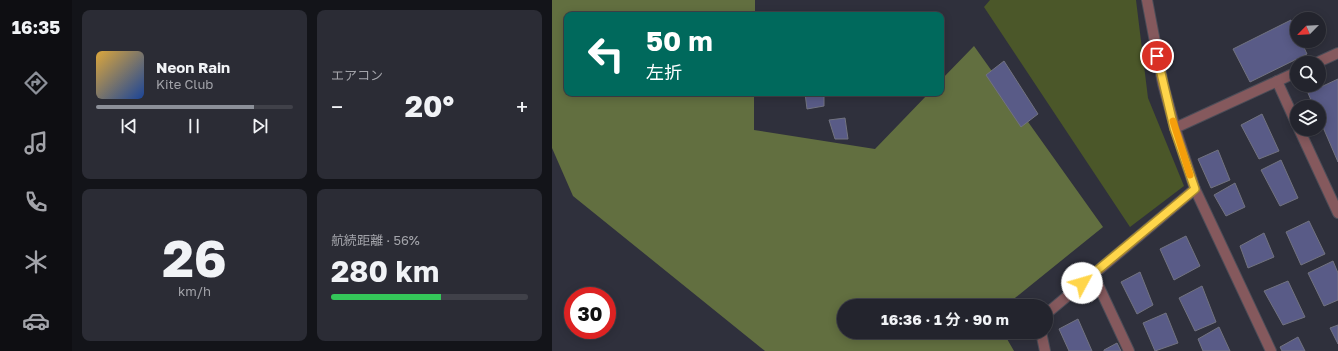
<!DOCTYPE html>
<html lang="ja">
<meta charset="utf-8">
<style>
:root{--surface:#23242d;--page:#2b2c35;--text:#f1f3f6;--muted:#a3a4aa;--line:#404149;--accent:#8c9099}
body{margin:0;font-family:"Golos Text","Noto Sans JP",sans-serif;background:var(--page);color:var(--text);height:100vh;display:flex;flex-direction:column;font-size:15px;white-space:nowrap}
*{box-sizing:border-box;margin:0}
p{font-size:13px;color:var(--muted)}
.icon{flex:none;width:22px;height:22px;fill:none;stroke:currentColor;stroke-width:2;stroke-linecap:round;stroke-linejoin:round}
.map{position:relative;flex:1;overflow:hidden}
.details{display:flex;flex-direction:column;gap:10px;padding:10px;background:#131419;width:480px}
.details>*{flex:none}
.top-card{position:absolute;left:12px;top:12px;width:380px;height:84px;border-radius:8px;box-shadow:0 2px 10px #0003,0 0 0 1px var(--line);background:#00695c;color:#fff;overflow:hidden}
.needle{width:26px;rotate:246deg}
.fabs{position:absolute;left:738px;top:12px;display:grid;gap:8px}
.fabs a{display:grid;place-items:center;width:36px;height:36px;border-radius:50%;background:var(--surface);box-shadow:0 2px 10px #0003,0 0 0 1px var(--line);font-size:20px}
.speed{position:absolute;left:12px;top:287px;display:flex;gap:8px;font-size:20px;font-weight:700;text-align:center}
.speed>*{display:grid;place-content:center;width:52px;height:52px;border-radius:50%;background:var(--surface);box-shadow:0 2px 10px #0003,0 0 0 1px var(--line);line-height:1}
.speed .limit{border:6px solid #d22;background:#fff;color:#111}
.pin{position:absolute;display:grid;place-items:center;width:34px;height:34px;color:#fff;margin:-17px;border:2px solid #fff;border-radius:50%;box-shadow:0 1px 4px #0007}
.me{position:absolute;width:44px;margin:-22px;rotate:51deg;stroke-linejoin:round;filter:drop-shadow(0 0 3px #0008)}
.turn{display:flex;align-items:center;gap:14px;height:84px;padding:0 16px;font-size:18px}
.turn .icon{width:52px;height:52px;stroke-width:2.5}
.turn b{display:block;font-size:28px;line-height:34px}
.big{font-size:30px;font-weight:700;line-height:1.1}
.details .tile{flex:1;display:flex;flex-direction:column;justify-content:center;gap:6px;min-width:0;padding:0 14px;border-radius:8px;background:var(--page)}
.details .dial{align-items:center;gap:0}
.dial b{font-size:52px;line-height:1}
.song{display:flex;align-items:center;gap:12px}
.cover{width:48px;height:48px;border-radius:6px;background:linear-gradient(135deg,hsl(40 70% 55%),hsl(220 70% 35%))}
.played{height:4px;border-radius:2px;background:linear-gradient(90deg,var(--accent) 80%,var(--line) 80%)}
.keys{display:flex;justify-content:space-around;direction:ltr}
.heat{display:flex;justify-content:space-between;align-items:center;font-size:22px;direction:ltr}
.charge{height:6px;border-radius:3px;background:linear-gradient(90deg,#34c759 56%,var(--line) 0)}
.details .tiles{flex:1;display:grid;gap:10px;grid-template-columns:repeat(2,1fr)}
.trip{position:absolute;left:285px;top:299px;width:216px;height:40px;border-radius:20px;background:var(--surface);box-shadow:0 2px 10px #0003,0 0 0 1px var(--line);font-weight:700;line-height:40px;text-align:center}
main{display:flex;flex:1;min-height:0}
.dock{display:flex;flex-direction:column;width:72px;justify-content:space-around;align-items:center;background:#0e0e12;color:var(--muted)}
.dock .icon{width:28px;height:28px}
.dock .selected{color:var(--accent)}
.dock b{font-size:18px;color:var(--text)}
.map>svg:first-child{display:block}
</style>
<main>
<nav class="dock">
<b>16:35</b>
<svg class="icon selected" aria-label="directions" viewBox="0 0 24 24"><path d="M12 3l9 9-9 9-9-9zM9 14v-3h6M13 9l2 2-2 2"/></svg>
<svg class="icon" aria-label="music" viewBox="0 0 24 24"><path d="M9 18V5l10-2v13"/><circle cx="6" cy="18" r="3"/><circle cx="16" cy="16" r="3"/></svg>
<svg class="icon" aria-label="phone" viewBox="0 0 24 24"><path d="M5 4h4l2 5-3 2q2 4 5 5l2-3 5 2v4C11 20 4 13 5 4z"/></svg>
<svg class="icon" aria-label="climate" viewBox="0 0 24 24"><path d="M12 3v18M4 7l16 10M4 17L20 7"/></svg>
<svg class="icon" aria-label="car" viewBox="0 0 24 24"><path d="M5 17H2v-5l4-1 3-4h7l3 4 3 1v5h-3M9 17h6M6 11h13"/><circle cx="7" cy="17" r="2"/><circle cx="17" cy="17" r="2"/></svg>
</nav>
<section class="details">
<div class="tiles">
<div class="tile">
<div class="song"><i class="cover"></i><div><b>Neon Rain</b><p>Kite Club</p></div></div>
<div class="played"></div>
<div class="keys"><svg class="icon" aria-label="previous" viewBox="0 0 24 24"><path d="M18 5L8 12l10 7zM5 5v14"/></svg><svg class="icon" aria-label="pause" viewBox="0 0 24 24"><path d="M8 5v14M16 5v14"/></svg><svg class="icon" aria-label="next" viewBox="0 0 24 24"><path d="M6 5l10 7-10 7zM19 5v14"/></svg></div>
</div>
<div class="tile"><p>エアコン</p>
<div class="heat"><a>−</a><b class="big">20°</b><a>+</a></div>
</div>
<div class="tile dial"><b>26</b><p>km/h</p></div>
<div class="tile"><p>航続距離 · 56%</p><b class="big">280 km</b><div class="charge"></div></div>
</div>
</section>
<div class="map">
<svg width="786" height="351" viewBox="0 0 786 351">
<rect width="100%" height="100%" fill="#2f303c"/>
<!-- green -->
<path fill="#4b5729" d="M 438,0 L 584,0 L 596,98 L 632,186 L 578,227 L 432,7 Z"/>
<!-- forest -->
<path fill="#626f40" d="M 0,0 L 203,0 L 203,15 L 15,15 L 15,93 L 202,93 L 202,130 L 323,149 L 377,93 L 389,93 L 389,80 L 422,46 L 551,227 L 453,306 L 292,306 L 292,332 L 451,332 L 462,351 L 213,351 L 21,196 L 0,148 Z"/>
<!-- building -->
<g fill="#595b87" stroke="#727380">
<path d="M 739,20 L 745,33 L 745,41 L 749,41 L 755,54 L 698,82 L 681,49 Z"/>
<path d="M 452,61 L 486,114 L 469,127 L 434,75 Z"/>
<path d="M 786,79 L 786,162 L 767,118 L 767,107 L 762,107 L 756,93 Z"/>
<path d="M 253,93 L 272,93 L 272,106 L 255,109 Z"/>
<path d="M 710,114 L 727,151 L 707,159 L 689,125 Z"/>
<path d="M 293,118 L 296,139 L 283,139 L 277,120 Z"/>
<path d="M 666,150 L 678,180 L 659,188 L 646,159 Z"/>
<path d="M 729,160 L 746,198 L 728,206 L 709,170 Z"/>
<path d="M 683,183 L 693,207 L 674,216 L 662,195 Z"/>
<path d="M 757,221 L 773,254 L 749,265 L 734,232 Z"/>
<path d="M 712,233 L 722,257 L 696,268 L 688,246 Z"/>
<path d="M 634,236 L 648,266 L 622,280 L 608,249 Z"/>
<path d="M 781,261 L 786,273 L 786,300 L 772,306 L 756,273 Z"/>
<path d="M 588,272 L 601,305 L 585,314 L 569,282 Z"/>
<path d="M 736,281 L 753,317 L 731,325 L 712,291 Z"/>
<path d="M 650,286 L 664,322 L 643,331 L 627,298 Z"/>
<path d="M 614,313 L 626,343 L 603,351 L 591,323 Z"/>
<path d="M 526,319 L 540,351 L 517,351 L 507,329 Z"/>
<path d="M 786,325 L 786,344 L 778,328 Z"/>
<path d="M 667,327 L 678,351 L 651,351 L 646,339 Z"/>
<path d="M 746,337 L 753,351 L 730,351 L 728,347 Z"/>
<path d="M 565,343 L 569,351 L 552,351 L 552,350 Z"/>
</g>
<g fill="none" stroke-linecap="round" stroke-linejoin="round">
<!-- street casing -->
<g stroke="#4c4d58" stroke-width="12">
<g id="street">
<path d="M 595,0 L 611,84 L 623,128 L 643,189 L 719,351"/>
<path d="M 764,63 L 786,53"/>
<path d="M 725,81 L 745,125"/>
<path d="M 623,128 L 745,72"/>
<path d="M 747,129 L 786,213"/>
<path d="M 541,274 L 577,351"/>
<path d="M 494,314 L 643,189"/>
<path d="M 489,332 L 493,351"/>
</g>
</g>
<!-- street -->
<use href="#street" stroke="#85595d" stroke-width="10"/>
</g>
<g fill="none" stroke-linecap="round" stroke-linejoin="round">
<!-- route casing -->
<g stroke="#a68a30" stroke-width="10">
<path id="route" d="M 530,283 L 643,189 L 622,128 L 605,56"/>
</g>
<!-- route -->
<use href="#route" stroke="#ffd54a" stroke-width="7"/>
<!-- slow -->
<path stroke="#f59e0b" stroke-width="7" d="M 621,121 L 638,175"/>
</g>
</svg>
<div class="fabs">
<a><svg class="needle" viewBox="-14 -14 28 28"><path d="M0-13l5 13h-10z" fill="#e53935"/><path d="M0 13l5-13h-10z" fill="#a3a4aa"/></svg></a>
<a><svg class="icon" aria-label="search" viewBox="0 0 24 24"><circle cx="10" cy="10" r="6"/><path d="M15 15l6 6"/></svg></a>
<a><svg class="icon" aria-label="layers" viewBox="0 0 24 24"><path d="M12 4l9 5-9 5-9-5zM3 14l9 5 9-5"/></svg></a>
</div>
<div class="speed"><div class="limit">30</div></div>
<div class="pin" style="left:605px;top:56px;background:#d93025"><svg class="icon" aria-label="arrive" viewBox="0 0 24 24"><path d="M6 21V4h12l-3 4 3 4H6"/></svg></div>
<svg class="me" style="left:530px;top:283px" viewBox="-20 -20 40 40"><circle r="19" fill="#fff"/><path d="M0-13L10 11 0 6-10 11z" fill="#ffd54a"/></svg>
<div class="trip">16:36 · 1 分 · 90 m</div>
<div class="top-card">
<div class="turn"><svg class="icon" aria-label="left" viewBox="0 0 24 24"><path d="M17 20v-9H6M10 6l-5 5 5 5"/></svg><div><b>50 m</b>左折</div></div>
</div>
</div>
</main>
